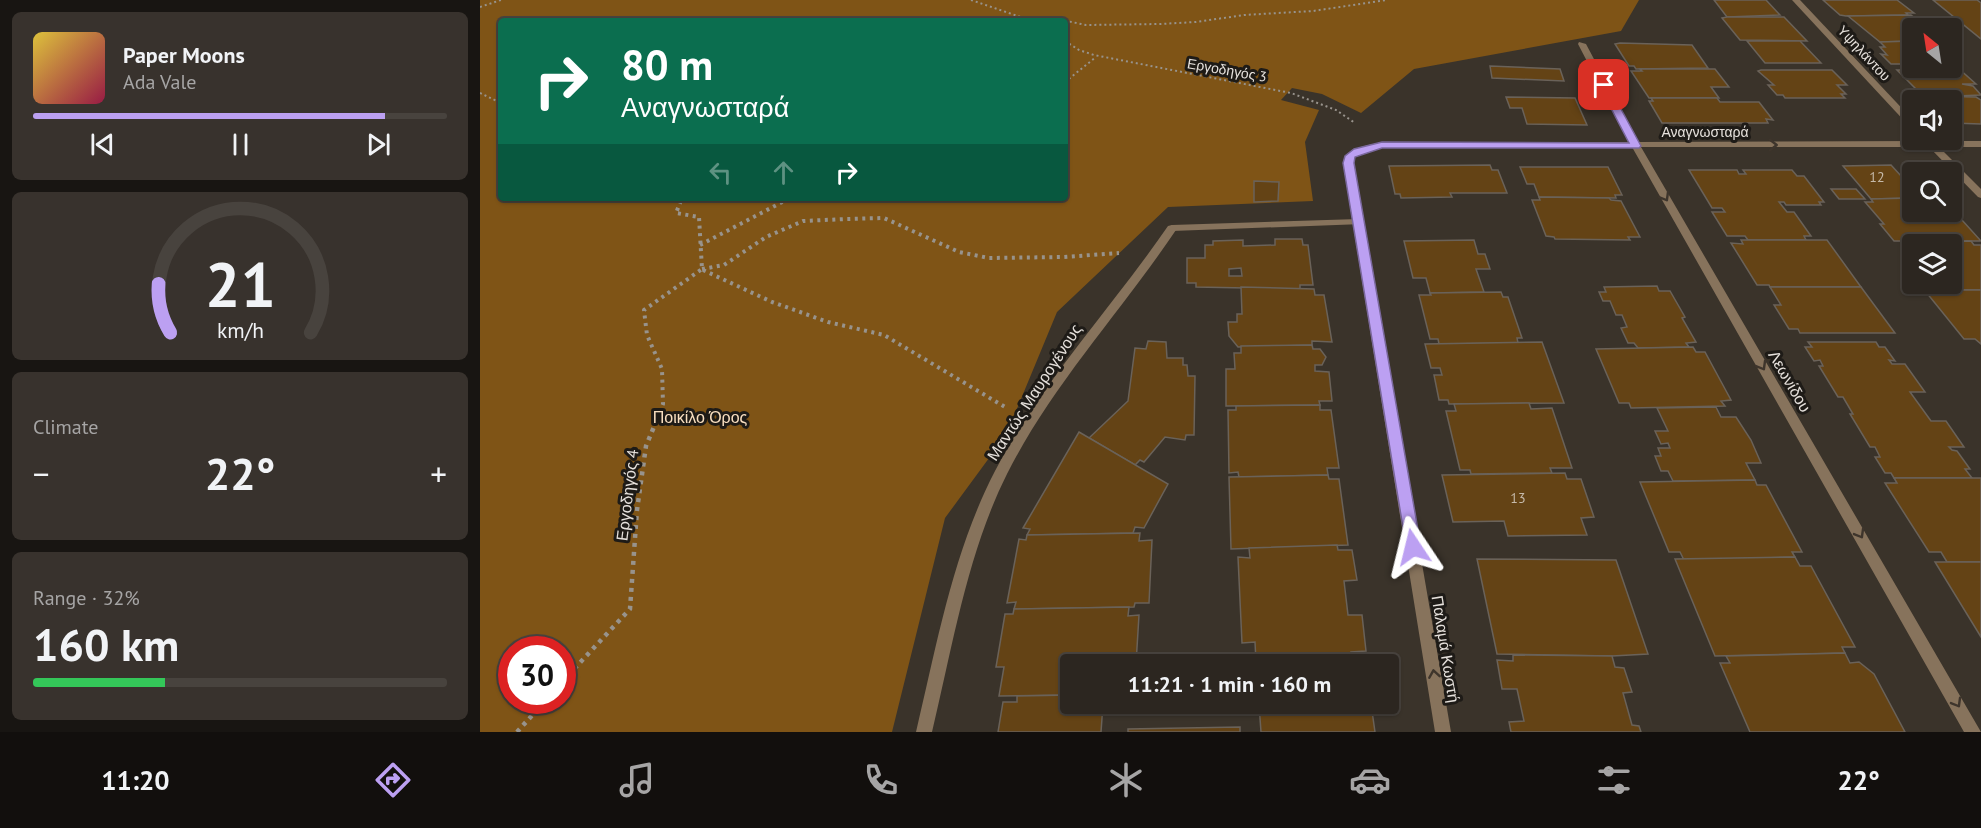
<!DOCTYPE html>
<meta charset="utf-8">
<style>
:root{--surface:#2c2620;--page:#38322d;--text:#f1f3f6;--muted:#a6a5a5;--line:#48433e;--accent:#bca0f2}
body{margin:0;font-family:"PT Sans",sans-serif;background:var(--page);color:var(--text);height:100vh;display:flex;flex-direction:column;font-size:22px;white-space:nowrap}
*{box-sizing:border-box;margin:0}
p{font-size:20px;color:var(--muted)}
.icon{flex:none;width:33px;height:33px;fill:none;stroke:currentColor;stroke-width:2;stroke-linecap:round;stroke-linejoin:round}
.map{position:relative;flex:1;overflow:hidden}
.drawer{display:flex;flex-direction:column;gap:12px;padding:12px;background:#181512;width:480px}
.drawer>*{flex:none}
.top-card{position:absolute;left:18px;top:18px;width:570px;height:183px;border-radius:6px;box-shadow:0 2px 4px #0004,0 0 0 2px var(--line);background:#0b6e4f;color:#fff;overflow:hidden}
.needle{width:39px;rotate:330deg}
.buttons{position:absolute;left:1422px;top:18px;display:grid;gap:12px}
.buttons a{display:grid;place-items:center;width:60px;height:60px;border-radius:6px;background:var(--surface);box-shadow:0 2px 4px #0004,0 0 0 2px var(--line);font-size:30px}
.speed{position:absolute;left:18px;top:636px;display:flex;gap:12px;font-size:30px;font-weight:700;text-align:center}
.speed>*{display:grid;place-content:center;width:78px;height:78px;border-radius:50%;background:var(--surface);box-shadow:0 2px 4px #0004,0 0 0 2px var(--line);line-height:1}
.speed .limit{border:9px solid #d22;background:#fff;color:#111}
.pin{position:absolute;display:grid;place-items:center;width:51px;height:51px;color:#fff;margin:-26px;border-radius:12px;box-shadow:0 3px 9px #0006}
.me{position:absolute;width:66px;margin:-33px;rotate:350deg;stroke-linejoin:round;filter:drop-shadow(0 0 4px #0008)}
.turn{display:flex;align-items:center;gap:21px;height:126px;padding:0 24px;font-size:27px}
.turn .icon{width:78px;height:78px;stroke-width:2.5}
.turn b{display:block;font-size:42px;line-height:51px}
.lanes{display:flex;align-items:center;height:57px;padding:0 24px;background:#0003;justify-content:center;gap:30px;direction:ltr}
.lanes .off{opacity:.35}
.big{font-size:45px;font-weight:700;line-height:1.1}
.drawer .widget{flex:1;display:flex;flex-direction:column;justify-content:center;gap:9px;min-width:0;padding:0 21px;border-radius:9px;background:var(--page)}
.drawer .dial{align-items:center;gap:0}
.dial svg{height:156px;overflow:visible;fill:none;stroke:var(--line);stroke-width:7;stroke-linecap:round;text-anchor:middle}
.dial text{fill:var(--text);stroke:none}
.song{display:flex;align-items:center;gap:18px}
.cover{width:72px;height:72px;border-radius:9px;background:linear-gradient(135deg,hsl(50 70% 55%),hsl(340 70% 35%))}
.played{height:6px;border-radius:3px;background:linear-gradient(90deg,var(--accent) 85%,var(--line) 85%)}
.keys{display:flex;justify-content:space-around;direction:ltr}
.heat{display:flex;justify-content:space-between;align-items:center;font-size:33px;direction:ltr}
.charge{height:9px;border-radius:4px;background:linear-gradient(90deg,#34c759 32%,var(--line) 0)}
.trip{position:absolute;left:580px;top:654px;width:339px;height:60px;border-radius:6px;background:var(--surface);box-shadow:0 2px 4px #0004,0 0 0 2px var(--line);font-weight:700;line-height:60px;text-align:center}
.dock{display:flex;height:96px;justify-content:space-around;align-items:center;background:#120f0d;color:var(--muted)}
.dock .icon{width:42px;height:42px}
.dock .current{color:var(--accent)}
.dock b{font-size:27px;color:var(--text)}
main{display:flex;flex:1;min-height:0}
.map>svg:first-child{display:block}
</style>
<main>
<section class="drawer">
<div class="widget">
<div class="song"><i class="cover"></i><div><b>Paper Moons</b><p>Ada Vale</p></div></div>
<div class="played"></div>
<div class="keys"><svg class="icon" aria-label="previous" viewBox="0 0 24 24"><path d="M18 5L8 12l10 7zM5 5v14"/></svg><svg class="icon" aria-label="pause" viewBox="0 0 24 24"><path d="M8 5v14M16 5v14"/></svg><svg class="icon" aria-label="next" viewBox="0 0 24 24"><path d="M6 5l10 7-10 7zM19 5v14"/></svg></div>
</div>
<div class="widget dial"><svg viewBox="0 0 100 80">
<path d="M14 69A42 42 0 1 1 86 69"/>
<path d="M14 69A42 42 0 0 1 8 44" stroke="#bca0f2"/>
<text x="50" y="56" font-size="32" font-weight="700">21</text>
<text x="50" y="72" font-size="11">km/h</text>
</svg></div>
<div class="widget"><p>Climate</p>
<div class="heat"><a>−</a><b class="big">22°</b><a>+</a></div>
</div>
<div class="widget"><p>Range · 32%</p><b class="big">160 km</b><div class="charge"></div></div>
</section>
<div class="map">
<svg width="1501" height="732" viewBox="0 0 1501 732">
<rect width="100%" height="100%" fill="#3a332a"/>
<!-- green -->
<path fill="#7f5416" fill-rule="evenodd" d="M 0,0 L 1159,0 L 1141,31 L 934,69 L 881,113 L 842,94 L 812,88 L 801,100 L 839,110 L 825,142 L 833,201 L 688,207 L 577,312 L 526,435 L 465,518 L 412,732 L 0,732 ZM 21,21 L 585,21 L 585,198 L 21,198 ZM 32,650 L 82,650 L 82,700 L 32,700 Z"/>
<!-- building -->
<g fill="#644315" stroke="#6a6259" stroke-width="1.5" fill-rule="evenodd">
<path d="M 1234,0 L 1286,0 L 1300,15 L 1247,17 Z"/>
<path d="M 1343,0 L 1417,0 L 1434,13 L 1426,13 L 1428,15 L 1366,16 L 1360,15 Z"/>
<path d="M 1453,0 L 1497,0 L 1501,3 L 1501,39 Z"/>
<path d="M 1431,15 L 1444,25 L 1432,28 L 1432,41 L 1400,42 L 1368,16 Z"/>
<path d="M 1247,17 L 1304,17 L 1327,41 L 1260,40 L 1242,18 Z"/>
<path d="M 1267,41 L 1320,41 L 1341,63 L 1285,63 Z"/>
<path d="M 1432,41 L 1432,67 L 1426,67 L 1424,64 L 1411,64 L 1401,54 L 1407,55 L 1400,47 L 1405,47 L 1400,42 Z"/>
<path d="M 1140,43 L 1212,45 L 1228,68 L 1156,69 L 1154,66 L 1149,66 L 1135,44 Z"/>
<path d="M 1010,66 L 1080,69 L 1084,81 L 1012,78 Z"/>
<path d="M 1422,67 L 1478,68 L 1496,84 L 1482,84 L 1493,86 L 1501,95 L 1452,97 L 1441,94 L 1417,70 L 1425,70 Z"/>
<path d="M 1160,69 L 1235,69 L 1249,87 L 1231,87 L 1239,98 L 1169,98 L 1151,71 L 1162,71 Z"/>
<path d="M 1281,70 L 1352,70 L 1367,85 L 1357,85 L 1366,94 L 1361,94 L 1365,98 L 1305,98 L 1303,95 L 1297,95 L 1288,85 L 1294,85 L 1278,71 Z"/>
<path d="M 1446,96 L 1496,97 L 1501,100 L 1501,124 L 1472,123 L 1472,100 L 1445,100 L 1449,100 Z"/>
<path d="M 1026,97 L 1095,98 L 1107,125 L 1047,124 L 1042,108 L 1030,108 Z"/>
<path d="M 1171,98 L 1237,98 L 1240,102 L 1279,102 L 1293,120 L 1286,119 L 1288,123 L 1182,123 L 1169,101 L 1173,101 Z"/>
<path d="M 1010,165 L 1012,170 L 1018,170 L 1027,193 L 970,193 L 972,197 L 921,198 L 920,194 L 915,194 L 909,166 Z"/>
<path d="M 1411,165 L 1432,188 L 1432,198 L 1391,199 L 1363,166 Z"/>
<path d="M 1040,167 L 1128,167 L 1142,195 L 1135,195 L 1136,198 L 1059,197 L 1054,184 L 1047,184 Z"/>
<path d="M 1209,170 L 1257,170 L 1259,174 L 1266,174 L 1263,170 L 1312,170 L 1317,176 L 1324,176 L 1344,202 L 1339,202 L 1341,205 L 1306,205 L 1304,202 L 1299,202 L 1307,212 L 1314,212 L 1331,236 L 1324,236 L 1326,240 L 1268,240 L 1265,236 L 1247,236 L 1232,212 L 1245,212 L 1242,208 L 1232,208 Z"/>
<path d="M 774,181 L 799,182 L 798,201 L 774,202 Z"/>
<path d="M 1351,189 L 1376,189 L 1385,199 L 1359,199 Z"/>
<path d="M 1059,197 L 1129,198 L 1131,200 L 1141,201 L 1160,237 L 1148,237 L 1150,240 L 1075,239 L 1074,237 L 1066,236 L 1052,200 L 1060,200 Z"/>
<path d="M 1432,198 L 1432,212 L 1472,212 L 1472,209 L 1501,241 L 1414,241 L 1400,224 L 1404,224 L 1385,202 L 1393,202 L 1391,199 Z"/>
<path d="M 795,239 L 822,239 L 823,245 L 828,245 L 833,285 L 820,285 L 820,289 L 716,287 L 716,283 L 707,283 L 707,258 L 725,258 L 725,245 L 733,245 L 733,241 L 763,240 L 763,246 L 795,245 ZM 761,268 L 762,276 L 749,276 L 749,269 Z"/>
<path d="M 994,240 L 998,254 L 1005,254 L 1010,269 L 996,269 L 1004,292 L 950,293 L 946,278 L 933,278 L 924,241 Z"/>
<path d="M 1261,240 L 1347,240 L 1381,287 L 1290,287 L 1289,285 L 1277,285 L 1251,243 L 1263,244 Z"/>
<path d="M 1491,241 L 1494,245 L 1501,245 L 1501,290 L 1461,290 L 1456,284 L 1472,284 L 1472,244 L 1432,244 L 1432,252 L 1424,242 Z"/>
<path d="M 1177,286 L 1179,291 L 1190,291 L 1205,317 L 1202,318 L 1216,342 L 1206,343 L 1209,347 L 1158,348 L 1154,343 L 1148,343 L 1141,328 L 1147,327 L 1142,315 L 1136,315 L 1130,301 L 1123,301 L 1119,292 L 1126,292 L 1124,287 Z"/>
<path d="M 761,287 L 834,289 L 835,295 L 844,295 L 852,342 L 832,341 L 832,345 L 758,347 L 749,336 L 748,322 L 757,322 L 757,314 L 762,314 Z"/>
<path d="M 1290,287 L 1381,287 L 1415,333 L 1320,333 L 1318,329 L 1309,329 L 1294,305 L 1301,305 Z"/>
<path d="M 1461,290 L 1501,290 L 1501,344 L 1495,339 L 1484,339 L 1446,292 L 1463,292 Z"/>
<path d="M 1021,292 L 1023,297 L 1028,297 L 1042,338 L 1037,338 L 1038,343 L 959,344 L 958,339 L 950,339 L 939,295 L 951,295 L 950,293 Z"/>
<path d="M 668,341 L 686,342 L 687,358 L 703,358 L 703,365 L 707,365 L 708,376 L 715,376 L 714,435 L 706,435 L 705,440 L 685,437 L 664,462 L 660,460 L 655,465 L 609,438 L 648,401 L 655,348 L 666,349 Z"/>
<path d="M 1062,342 L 1084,403 L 969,404 L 968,400 L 959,400 L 954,375 L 962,375 L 960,368 L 951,368 L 945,344 Z"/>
<path d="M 1328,342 L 1396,342 L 1399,347 L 1405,347 L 1415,361 L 1409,360 L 1412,364 L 1425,364 L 1445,392 L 1430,392 L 1451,421 L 1466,421 L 1484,447 L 1469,447 L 1472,450 L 1477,451 L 1490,469 L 1485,469 L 1492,478 L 1414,478 L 1411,473 L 1405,473 L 1395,457 L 1400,457 L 1395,447 L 1390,447 L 1370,414 L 1373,414 L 1363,397 L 1358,397 L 1339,366 L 1343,366 L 1340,360 L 1334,361 L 1325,347 L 1332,347 Z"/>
<path d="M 832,345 L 833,349 L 840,349 L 846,357 L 842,365 L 835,365 L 835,371 L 849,372 L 852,401 L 839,401 L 840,405 L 746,406 L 746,369 L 755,369 L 754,353 L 761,353 L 761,346 Z"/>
<path d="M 1213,347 L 1216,352 L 1225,352 L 1251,400 L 1241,401 L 1245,406 L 1151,408 L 1149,403 L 1139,403 L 1116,349 Z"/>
<path d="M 1049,403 L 1051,409 L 1072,408 L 1092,468 L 1070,468 L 1072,473 L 991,474 L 990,470 L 980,470 L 966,411 L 976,411 L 974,404 Z"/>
<path d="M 840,405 L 840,410 L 851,410 L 859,468 L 847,468 L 848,475 L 759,477 L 758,472 L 749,473 L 748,410 L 756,410 L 756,406 Z"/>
<path d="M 1236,407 L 1241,417 L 1256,417 L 1271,440 L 1281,463 L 1266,463 L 1275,480 L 1193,481 L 1188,471 L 1181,471 L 1175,456 L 1181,456 L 1178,448 L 1190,448 L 1188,443 L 1181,444 L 1175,431 L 1188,431 L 1177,408 Z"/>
<path d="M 599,432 L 688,484 L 664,528 L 655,527 L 653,533 L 547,535 L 550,529 L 543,528 Z"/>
<path d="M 1085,473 L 1087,479 L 1101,479 L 1114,517 L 1101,518 L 1107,535 L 1028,536 L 1024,521 L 973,522 L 962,475 Z"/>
<path d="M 848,475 L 849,479 L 859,479 L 868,545 L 751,549 L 749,477 Z"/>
<path d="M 1414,478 L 1501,478 L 1501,562 L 1467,562 L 1461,552 L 1449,552 L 1405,483 L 1417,483 Z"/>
<path d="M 1275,480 L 1277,485 L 1286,485 L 1322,552 L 1312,552 L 1315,557 L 1204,560 L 1200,552 L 1189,552 L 1160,482 Z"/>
<path d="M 660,533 L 659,541 L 672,540 L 669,603 L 655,603 L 654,607 L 534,609 L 536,602 L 527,603 L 539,539 L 546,540 L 547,535 Z"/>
<path d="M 857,545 L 858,550 L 872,550 L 877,580 L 864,581 L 868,615 L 882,615 L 886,651 L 871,652 L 872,659 L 776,662 L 775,642 L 762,643 L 758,557 L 770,558 L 769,548 Z"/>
<path d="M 1315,557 L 1320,566 L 1331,566 L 1375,647 L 1362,647 L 1365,653 L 1235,656 L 1195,559 Z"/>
<path d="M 997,559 L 1136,560 L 1168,654 L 1132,656 L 1017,654 Z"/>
<path d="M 1455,562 L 1501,562 L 1501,637 Z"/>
<path d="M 649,607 L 648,616 L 659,615 L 656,664 L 591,664 L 591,695 L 519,696 L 524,667 L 516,667 L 525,614 L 533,614 L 534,609 Z"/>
<path d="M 1365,653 L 1370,663 L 1379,662 L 1394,674 L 1425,732 L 1270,732 L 1240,663 L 1250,663 L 1246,656 Z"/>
<path d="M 1033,655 L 1132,656 L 1135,667 L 1144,668 L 1152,692 L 1143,693 L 1152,725 L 1159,726 L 1161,732 L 1031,732 L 1029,722 L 1044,721 L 1037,689 L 1022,689 L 1017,660 L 1033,661 Z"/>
<path d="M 879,658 L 880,664 L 788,664 L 788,661 Z"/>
<path d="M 591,695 L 591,704 L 623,704 L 621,732 L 518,732 L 523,702 L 537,702 L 537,696 Z"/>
<path d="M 779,704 L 891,704 L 895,732 L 781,732 Z"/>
<path d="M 760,727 L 760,732 L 648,732 L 648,729 Z"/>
</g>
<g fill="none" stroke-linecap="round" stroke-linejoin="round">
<!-- path-far2 -->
<g stroke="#98938c" stroke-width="2" stroke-dasharray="2 3" stroke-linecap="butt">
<path d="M 491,0 L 552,21"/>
<path d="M 0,7 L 21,0"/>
<path d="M 545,18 L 577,19 L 606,25 L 680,24 L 716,22 L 764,15 L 833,11 L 906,0"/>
<path d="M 585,41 L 599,50 L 614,55 L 811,93 L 856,110 L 875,123"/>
<path d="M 585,82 L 616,57"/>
<path d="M 0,93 L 21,103"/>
</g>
<!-- path-far1 -->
<g stroke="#98938c" stroke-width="4" stroke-dasharray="3 4.5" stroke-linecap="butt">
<path d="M 220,245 L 310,198"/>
<path d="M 222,269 L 244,265 L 286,237 L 323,221 L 366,219 L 404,218 L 479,252 L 509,258 L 584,257 L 639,253"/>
<path d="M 223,270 L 292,302 L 348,322 L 404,335 L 525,407"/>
<path d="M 177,419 L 183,404 L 182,369 L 167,335 L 164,310 L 222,269 L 219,217 L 196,213 L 202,198"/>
</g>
<!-- path -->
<g stroke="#98938c" stroke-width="4.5" stroke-dasharray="4 5" stroke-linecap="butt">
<path d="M 82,682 L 150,609 L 157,510 L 166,446 L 178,417"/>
<path d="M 37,732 L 66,700"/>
</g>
<!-- service -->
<path fill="#87735c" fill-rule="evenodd" d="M 879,219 L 883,220 L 883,224 L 692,231 L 687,228 L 692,225 Z"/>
<!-- minor -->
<g fill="#87735c" fill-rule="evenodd">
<path d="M 1312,0 L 1320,0 L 1432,119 L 1432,127 L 1429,126 Z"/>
<path d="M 1099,42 L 1106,44 L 1158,142 L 1443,141 L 1443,140 L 1452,140 L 1453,141 L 1501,141 L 1501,147 L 1459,147 L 1501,189 L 1501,198 L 1498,197 L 1449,147 L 1161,147 L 1501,732 L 1484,732 L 1152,147 L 902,148 L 881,153 L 874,157 L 873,163 L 971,732 L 955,732 L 863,163 C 868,146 887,146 902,142 L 1149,142 L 1098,44 Z"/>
<path d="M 692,225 L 696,226 L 696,230 C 640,313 572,385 527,474 C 487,554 473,645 452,732 L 436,732 C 457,644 473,552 515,471 C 562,381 631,309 688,226 Z"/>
</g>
</g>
<!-- one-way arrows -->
<defs><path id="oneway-chevron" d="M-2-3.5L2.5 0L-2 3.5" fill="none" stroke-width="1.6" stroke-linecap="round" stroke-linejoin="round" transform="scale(1.5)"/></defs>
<g stroke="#3e352c">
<use href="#oneway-chevron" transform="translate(1293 145)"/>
<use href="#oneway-chevron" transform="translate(1185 197) rotate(60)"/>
<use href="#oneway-chevron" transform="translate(1282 366) rotate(60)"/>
<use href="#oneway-chevron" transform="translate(1380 534) rotate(60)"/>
<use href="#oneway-chevron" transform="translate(954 674) rotate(-99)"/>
<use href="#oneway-chevron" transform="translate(1477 703) rotate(60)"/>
</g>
<!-- route -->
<path fill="#bca0f2" stroke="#7a689d" stroke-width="1.5" d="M 1124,82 L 1128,85 L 1161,146 L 1159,148 L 902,148 L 875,157 L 874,163 L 941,547 L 938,552 L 933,554 L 927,552 L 863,163 L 865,156 L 874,149 L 902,142 L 1149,143 L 1119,85 Z"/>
<g text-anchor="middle" stroke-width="6" stroke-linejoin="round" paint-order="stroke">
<!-- far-street labels -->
<g font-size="14" fill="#e6e1dc" stroke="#1e1b17">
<text transform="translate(1384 53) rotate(47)" y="5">Υψηλάντου</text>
<text transform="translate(747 70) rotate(10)" y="5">Εργοδηγός 3</text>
<text x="1225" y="137">Αναγνωσταρά</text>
</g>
<!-- number labels -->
<g font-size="14" fill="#c6baaa">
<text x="1397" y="182">12</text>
<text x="1038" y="503">13</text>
</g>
<!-- street labels -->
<g font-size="16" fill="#e6e1dc" stroke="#1e1b17">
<text transform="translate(1310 381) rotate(60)" y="6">Λεωνίδου</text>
<text transform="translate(554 392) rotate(-57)" y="6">Μαντώς Μαυρογένους</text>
<text transform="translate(147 495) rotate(-83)" y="6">Εργοδηγός 4</text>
<text transform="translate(966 649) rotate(81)" y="6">Παλαμά Κωστή</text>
</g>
<!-- park labels -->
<g font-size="16" fill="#f9dfc0" stroke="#1e1b17">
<text x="220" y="423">Ποικίλο Όρος</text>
</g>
</g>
</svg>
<div class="buttons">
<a><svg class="needle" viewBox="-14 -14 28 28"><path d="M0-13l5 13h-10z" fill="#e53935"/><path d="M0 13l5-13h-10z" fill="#a6a5a5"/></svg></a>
<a><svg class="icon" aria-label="sound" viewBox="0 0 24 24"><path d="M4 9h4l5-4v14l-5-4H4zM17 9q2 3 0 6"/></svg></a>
<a><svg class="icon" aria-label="search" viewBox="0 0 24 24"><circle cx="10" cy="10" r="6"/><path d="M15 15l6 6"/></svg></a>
<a><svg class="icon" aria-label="layers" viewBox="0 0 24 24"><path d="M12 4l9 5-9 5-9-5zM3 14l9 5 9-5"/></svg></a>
</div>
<div class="speed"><div class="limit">30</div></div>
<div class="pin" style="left:1124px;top:85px;background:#d93025"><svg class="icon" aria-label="arrive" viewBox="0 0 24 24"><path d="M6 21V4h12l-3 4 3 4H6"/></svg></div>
<svg class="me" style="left:933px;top:547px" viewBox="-20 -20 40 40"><path d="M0-17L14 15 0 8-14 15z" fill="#bca0f2" stroke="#fff" stroke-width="4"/></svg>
<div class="trip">11:21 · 1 min · 160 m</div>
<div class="top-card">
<div class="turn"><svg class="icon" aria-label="right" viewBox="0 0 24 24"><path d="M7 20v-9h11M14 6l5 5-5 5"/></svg><div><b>80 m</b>Αναγνωσταρά</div></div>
<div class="lanes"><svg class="icon off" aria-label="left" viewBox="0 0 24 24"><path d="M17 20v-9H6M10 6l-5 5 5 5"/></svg><svg class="icon off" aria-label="ahead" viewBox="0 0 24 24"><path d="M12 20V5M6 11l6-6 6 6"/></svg><svg class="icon" aria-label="right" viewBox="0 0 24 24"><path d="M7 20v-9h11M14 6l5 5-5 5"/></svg></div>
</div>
</div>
</main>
<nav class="dock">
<b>11:20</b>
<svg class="icon current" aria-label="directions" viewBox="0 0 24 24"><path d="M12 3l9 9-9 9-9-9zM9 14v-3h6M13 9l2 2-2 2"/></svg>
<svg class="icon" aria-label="music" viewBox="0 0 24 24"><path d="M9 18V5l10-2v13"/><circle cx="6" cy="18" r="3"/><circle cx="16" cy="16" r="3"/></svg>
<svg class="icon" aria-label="phone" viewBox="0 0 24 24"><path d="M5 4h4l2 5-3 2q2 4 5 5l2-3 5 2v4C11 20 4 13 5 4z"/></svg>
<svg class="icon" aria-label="climate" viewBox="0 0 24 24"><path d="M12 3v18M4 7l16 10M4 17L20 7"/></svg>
<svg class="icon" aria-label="car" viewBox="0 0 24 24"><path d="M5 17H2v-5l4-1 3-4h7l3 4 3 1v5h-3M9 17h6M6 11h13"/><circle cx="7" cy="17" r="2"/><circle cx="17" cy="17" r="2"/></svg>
<svg class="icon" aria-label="filters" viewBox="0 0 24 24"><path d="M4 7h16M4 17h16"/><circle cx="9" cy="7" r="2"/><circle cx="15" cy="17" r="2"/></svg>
<b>22°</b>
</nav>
